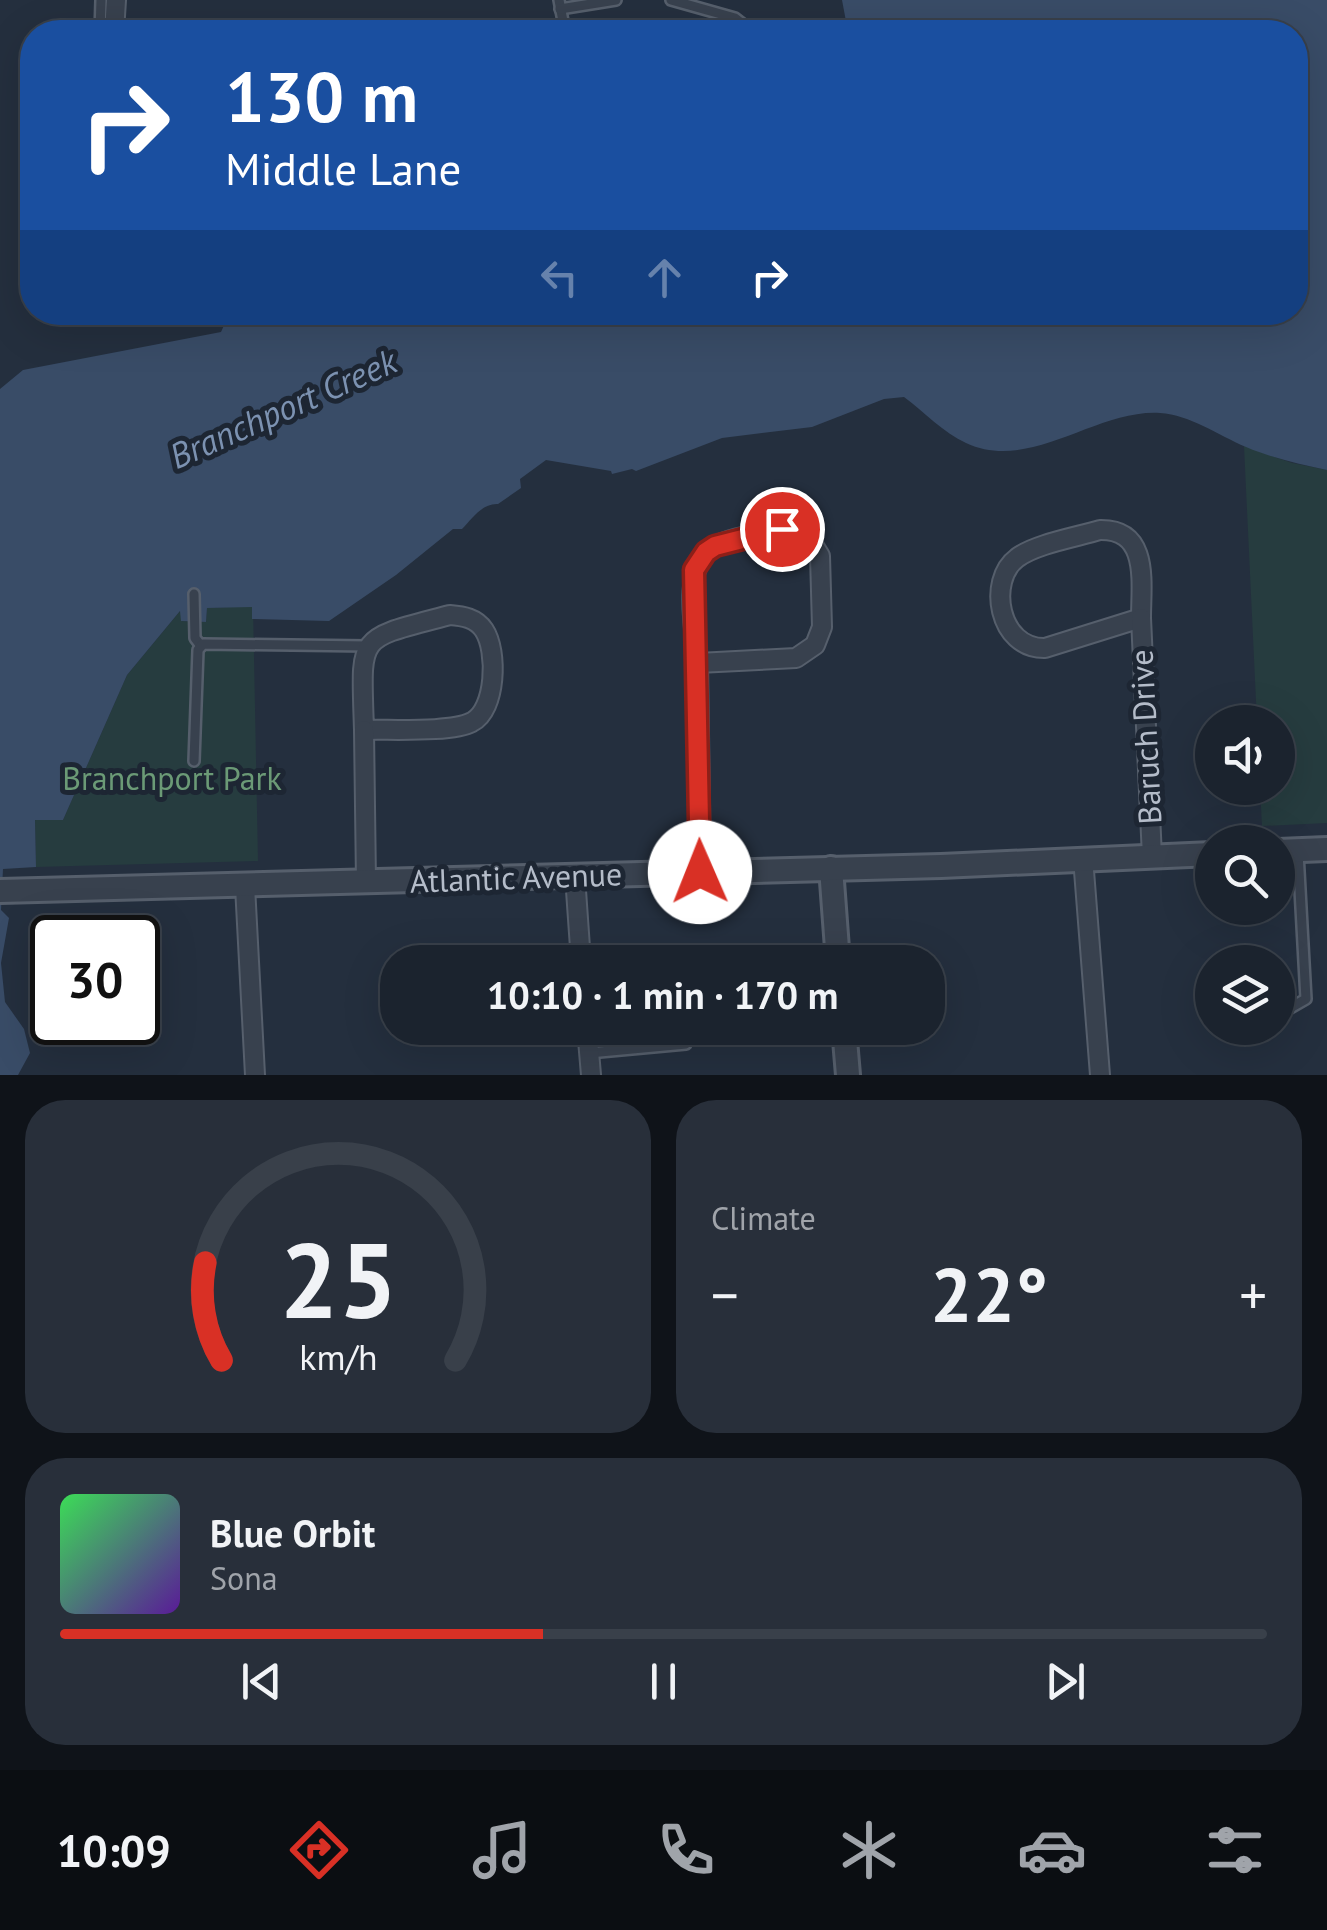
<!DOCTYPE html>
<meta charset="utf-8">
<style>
:root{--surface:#1b232e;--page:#282f3a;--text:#f1f3f6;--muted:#a0a4aa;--line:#39404a;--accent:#d93025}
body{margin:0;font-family:"PT Sans",sans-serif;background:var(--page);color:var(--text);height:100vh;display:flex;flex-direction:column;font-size:38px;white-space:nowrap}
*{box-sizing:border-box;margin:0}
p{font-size:32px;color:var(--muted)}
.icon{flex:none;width:55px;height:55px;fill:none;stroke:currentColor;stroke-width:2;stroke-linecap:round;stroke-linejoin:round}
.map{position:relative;height:1075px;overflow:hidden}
.sheet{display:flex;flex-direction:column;gap:25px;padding:25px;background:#0f1319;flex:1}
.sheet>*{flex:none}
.top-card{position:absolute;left:20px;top:20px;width:1288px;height:305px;border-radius:40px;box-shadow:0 10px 40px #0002,0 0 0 2px var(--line);background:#1a4fa0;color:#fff;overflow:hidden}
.buttons{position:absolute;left:1195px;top:705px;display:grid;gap:20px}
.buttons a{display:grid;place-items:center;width:100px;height:100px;border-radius:50%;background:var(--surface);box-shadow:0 10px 40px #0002,0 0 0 2px var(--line);font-size:50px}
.speed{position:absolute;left:30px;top:915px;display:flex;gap:20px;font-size:50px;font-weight:700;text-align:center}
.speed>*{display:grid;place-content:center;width:130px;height:130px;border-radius:50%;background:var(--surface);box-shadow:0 10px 40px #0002,0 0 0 2px var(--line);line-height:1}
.speed .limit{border:5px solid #111;border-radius:15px;background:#fff;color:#111}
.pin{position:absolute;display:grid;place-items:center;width:85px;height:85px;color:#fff;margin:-42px;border:5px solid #fff;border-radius:50%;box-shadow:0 2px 10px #0007}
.me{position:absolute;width:110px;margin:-55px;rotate:359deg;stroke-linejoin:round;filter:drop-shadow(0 0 8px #0008)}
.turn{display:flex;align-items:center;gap:35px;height:210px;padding:0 40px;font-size:45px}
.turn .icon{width:130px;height:130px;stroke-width:2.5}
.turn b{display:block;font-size:70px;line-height:85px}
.lanes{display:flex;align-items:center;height:95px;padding:0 40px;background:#0003;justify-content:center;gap:50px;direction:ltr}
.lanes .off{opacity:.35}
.big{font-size:75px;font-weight:700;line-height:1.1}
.sheet .tile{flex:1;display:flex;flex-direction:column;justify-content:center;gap:15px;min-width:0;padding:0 35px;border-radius:40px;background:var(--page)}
.sheet .dial{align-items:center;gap:0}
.dial svg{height:260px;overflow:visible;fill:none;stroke:var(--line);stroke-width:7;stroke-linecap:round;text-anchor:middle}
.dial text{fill:var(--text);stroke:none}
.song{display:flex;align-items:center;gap:30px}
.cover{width:120px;height:120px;border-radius:15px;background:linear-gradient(135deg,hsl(130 70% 55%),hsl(270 70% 35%))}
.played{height:10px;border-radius:5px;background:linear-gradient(90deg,var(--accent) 40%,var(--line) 40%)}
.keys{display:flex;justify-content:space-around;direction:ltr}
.heat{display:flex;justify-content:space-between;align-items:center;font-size:55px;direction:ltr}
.sheet .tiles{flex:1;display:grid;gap:25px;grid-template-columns:1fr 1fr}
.tile:last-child{grid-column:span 2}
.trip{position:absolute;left:380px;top:945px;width:565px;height:100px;border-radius:40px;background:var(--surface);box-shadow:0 10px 40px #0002,0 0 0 2px var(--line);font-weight:700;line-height:100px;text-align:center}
.menu{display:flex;height:160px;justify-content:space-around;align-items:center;background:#0b0e12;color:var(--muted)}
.menu .icon{width:70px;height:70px}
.menu .on{color:var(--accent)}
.menu b{font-size:45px;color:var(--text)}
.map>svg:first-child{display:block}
</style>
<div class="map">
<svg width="1327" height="1075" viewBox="0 0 1327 1075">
<rect width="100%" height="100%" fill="#242f3e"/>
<!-- green -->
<g fill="#263c3f">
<path d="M 1244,446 L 1292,463 L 1327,470 L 1327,823 L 1262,826 L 1260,788 L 1278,788 L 1278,722 L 1257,722 Z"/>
<path d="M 253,606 L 258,861 L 36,867 L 35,820 L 63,820 L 127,675 L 181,610 L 181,621 L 206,622 L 207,608 Z"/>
</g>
<!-- water -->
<path fill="#394c67" d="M 842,0 L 1327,0 L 1327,470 C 1298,464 1272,458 1246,447 C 1218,435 1190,415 1160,413 C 1096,409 1030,473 966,443 C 944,433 924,412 904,397 L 884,399 L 812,427 L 722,438 L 636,471 L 632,469 L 612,474 L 611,471 L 546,460 L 520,479 L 521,488 L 498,504 C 482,503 472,519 462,529 L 453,529 L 396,575 L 329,621 L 252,619 L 252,607 L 207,608 L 206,622 L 181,621 L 180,611 L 127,675 L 63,820 L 35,820 L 36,867 L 3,869 L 1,910 L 9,918 L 1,963 L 5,1002 L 24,1029 L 30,1053 L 18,1075 L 0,1075 L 0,389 L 23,370 L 221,332 L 230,312 L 1295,312 L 1295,32 L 848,32 Z"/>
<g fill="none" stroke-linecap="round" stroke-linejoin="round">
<!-- service casing -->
<g stroke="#565f6c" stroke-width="14">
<g id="service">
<path d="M 559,0 L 565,32"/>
<path d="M 671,0 L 735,18 L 753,32"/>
<path d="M 560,9 L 616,0"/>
<path d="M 100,32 L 101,0"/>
<path d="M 194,594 L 195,638 L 201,646"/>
<path d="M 194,761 L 198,650 L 203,644 L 368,646"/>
<path d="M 1278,1015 L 1306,999 L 1298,853"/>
<path d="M 1251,1030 L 1254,1028"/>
<path d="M 589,1053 L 686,1044 L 684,1028"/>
</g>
</g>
<!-- minor casing -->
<g stroke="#565f6c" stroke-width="22">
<g id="minor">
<path d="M 114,32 L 116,0"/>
<path d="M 782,529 L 800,532 L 809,538 L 820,556 L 822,627 L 815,645 L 796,658 L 698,663 C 695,633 681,566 712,548 C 731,537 760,534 782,529 Z"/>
<path d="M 1100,530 C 1150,529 1141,583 1141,618 L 1045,648 C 998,649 987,580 1017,558 C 1035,544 1077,537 1100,530 Z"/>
<path d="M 450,615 C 463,616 476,618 484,630 C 498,651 496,710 472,722 C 452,733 388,729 364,730 C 361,632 355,640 450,615 Z"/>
<path d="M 1141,618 L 1152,857"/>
<path d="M 698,663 L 701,872"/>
<path d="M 364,730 L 366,882"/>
<path d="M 1083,858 L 1100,1075"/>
<path d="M 575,876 L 581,962"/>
<path d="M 245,886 L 255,1075"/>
<path d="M 587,1028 L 591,1075"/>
</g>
</g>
<!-- tertiary casing -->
<g stroke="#565f6c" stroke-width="28">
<g id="tertiary">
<path d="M 1278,851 L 1327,849"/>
<path d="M 831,868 L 838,962"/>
<path d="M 0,891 L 941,866 L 1212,854"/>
<path d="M 844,1028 L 848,1075"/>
</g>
</g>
<!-- service -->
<use href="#service" stroke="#38414e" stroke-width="9"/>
<!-- minor -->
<use href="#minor" stroke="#38414e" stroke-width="18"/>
<!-- tertiary -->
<use href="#tertiary" stroke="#38414e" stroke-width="22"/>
</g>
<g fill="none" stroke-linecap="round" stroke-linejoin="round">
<!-- route casing -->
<g stroke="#8d1f18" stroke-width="25">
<path id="route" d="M 700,872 L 694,570 L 706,552 L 715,546 L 782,529"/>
</g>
<!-- route -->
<use href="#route" stroke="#d93025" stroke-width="18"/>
</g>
<g text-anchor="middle" stroke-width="10" stroke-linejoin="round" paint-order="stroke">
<!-- street labels -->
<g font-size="32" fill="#b4bcc9" stroke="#1d2633">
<text transform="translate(1146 737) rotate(-93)" y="11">Baruch Drive</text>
<text transform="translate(516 878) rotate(-2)" y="11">Atlantic Avenue</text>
</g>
<!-- park labels -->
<g font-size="32" fill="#6b9a76" stroke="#1d2633">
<text x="172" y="790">Branchport Park</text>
</g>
<!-- water labels -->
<g font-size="35" font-style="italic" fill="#7c92b1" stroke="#1d2633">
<text transform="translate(283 409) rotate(-24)" y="12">Branchport Creek</text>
</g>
</g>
</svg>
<div class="buttons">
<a><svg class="icon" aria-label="sound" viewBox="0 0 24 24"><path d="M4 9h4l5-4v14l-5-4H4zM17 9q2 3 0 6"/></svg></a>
<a><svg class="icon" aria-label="search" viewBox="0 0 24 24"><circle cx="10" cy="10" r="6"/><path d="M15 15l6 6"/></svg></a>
<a><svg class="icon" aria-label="layers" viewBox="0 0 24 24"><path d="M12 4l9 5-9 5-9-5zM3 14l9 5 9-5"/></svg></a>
</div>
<div class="speed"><div class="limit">30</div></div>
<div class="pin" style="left:782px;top:529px;background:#d93025"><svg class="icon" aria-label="arrive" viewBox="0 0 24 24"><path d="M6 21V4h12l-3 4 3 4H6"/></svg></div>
<svg class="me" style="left:700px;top:872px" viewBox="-20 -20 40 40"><circle r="19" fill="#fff"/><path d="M0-13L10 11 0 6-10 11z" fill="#d93025"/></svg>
<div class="trip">10:10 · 1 min · 170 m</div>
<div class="top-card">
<div class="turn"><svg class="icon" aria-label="right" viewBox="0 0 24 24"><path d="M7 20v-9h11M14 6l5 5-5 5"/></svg><div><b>130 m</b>Middle Lane</div></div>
<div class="lanes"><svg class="icon off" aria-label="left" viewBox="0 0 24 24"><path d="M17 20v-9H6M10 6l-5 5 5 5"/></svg><svg class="icon off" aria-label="ahead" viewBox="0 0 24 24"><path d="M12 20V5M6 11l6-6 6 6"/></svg><svg class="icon" aria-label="right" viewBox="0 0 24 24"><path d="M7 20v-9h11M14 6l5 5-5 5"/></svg></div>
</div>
</div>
<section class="sheet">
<div class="tiles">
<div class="tile dial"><svg viewBox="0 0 100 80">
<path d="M14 69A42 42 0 1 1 86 69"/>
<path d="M14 69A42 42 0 0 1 9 39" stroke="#d93025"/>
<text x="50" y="56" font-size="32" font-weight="700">25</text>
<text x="50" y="72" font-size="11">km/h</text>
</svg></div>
<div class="tile"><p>Climate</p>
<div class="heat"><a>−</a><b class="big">22°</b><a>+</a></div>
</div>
<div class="tile">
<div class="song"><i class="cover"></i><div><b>Blue Orbit</b><p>Sona</p></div></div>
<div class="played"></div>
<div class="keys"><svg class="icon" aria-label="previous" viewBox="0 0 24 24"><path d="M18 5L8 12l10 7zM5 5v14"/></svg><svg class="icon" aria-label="pause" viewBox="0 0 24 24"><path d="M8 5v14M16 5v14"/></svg><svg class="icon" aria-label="next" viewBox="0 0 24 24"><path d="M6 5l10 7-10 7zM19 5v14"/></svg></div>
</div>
</div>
</section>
<nav class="menu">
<b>10:09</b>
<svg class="icon on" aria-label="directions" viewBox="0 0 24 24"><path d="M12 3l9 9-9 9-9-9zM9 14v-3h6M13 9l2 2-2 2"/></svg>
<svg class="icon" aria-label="music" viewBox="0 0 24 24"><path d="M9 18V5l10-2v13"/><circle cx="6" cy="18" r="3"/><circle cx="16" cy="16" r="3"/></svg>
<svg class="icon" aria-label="phone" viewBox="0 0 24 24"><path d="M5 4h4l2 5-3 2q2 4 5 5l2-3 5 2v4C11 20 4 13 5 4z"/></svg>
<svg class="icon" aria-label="climate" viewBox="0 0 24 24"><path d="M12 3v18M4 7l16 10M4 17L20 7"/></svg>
<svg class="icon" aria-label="car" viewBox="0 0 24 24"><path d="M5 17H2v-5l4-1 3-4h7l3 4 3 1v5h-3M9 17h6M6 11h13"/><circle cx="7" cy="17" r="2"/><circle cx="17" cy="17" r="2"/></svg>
<svg class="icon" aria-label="filters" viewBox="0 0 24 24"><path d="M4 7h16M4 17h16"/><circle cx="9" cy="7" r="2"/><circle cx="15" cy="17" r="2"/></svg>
</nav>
